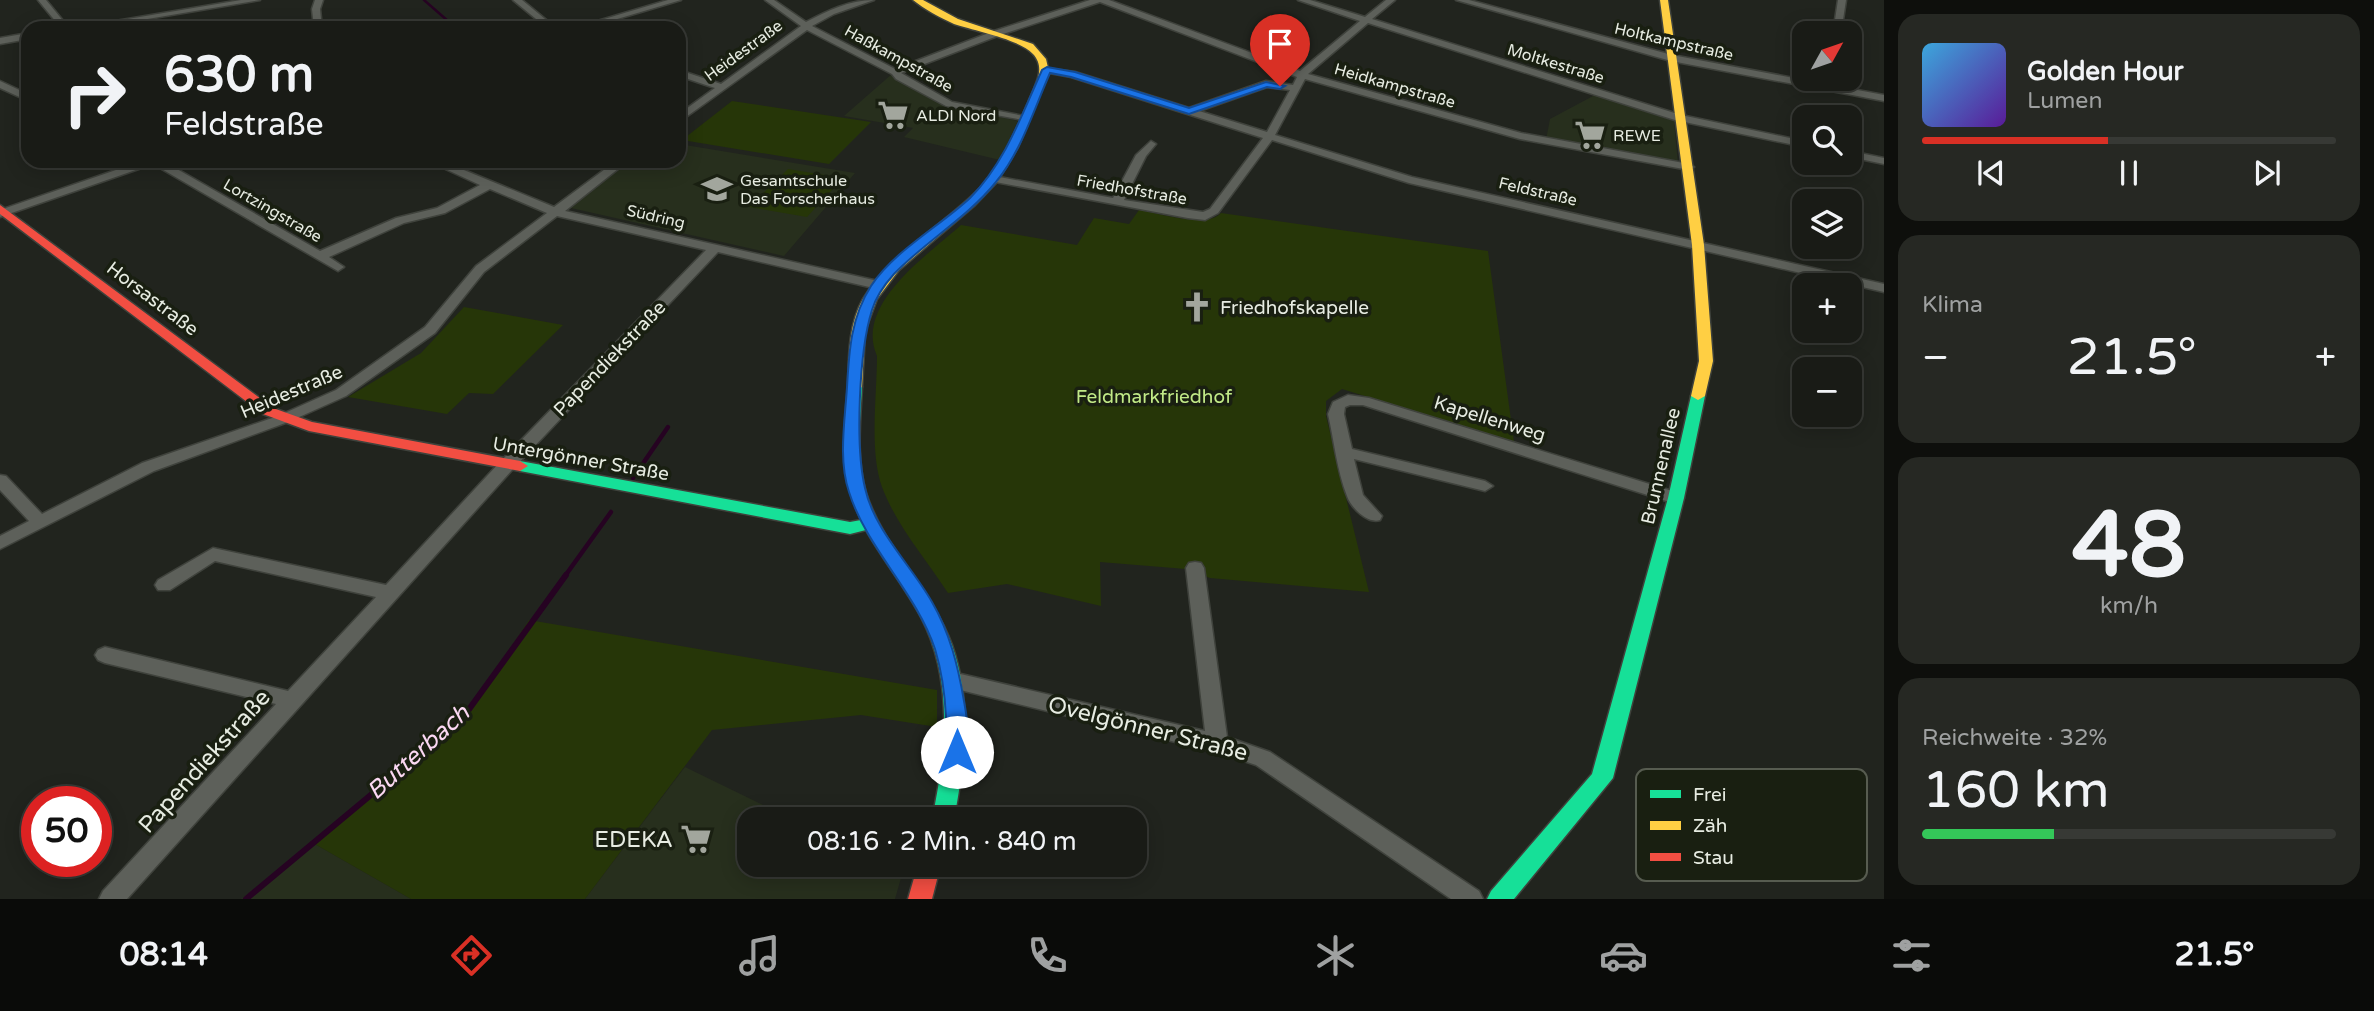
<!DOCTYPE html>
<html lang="de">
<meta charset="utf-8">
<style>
:root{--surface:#191b16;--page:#262823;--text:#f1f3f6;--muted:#9fa1a1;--line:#373935;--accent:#d93025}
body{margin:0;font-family:"Varela Round",sans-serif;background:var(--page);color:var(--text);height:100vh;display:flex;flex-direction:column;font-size:26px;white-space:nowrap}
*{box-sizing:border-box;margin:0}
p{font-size:23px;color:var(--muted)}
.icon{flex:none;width:38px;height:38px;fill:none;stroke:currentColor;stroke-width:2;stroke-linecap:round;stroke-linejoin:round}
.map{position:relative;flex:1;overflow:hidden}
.details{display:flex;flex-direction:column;gap:14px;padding:14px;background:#0e0f0c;width:490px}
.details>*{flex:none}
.guide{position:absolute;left:21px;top:21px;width:665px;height:147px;border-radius:21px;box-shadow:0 4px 18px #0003,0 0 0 2px var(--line);background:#191b16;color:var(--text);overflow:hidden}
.needle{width:46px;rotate:50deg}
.controls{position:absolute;left:1792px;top:21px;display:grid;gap:14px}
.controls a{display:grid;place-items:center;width:70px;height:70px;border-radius:14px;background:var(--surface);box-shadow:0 4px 18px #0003,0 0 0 2px var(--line);font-size:35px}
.speed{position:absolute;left:21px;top:786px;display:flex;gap:14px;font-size:35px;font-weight:700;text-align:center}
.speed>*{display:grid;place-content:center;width:91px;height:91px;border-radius:50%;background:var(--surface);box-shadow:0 4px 18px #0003,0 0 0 2px var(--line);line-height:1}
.speed .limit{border:10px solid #d22;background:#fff;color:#111}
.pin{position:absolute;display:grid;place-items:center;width:60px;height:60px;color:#fff;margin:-72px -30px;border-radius:50% 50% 50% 0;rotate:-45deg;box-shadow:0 0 7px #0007}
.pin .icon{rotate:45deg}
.me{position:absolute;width:77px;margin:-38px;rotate:0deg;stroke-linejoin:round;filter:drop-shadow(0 0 5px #0008)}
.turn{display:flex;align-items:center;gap:24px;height:147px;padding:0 28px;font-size:32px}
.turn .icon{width:91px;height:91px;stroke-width:2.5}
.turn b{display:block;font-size:49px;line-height:60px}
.big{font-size:52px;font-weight:600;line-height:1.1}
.details .tile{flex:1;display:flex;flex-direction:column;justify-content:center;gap:10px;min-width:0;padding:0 24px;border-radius:21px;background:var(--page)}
.details .dial{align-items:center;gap:0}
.dial b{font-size:91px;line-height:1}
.song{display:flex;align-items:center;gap:21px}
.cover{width:84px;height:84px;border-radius:10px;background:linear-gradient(135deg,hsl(200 70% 55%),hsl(270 70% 35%))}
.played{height:7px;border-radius:4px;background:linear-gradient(90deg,var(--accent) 45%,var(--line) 45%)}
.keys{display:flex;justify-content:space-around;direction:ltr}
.heat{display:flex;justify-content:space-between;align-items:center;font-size:38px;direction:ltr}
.charge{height:10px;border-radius:5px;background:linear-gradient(90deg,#34c759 32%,var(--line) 0)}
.trip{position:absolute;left:737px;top:807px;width:410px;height:70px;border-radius:21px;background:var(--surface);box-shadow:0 4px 18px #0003,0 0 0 2px var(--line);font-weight:600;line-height:70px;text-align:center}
.dock{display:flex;height:112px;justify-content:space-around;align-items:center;background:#0a0b09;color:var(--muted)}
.dock .icon{width:49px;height:49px}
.dock .on{color:var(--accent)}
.dock b{font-size:32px;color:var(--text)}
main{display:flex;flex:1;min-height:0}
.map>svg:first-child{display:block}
</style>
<main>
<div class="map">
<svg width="1884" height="899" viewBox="0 0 1884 899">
<rect width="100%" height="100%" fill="#21241e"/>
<!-- built -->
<g fill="#272f1d">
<path d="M 892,74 L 947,105 L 1018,121 L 1000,160 L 904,137 L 913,128 L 844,116 Z"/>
<path d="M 1595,95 L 1674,121 L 1678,164 L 1546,140 L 1550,119 Z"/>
<path d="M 679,144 L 855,173 L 784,256 L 571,208 L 630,161 L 679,161 Z"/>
<path d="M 685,767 L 792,819 L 749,819 L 749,864 L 889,864 L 903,871 L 895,899 L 585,899 Z"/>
<path d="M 313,843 L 411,899 L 241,899 Z"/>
</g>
<!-- green -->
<g fill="#263608">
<path d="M 732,101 L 871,122 L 829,164 L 682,140 Z"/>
<path d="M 788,169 L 843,178 L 807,217 L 749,207 Z"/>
<path d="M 1139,210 C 1158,213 1207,229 1221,213 L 1488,251 L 1514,442 L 1342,389 L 1326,401 L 1326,416 L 1369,592 L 1210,578 L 1186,569 L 1100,562 L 1101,606 L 1007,584 L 948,593 C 926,559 896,525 882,487 C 869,451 877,395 877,356 C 854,304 928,255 961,225 L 1077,245 L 1094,218 L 1129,224 Z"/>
<path d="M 464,307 L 563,325 L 493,394 L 469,393 L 447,414 L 348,397 L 421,353 Z"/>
<path d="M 529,620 L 937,690 L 937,727 L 861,715 L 712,730 L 585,899 L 411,899 L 313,843 L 464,718 Z"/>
</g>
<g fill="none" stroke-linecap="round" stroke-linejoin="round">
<!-- stream-far2 -->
<path stroke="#260322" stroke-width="2.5" d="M 424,0 L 456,28"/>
<!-- stream-far1 -->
<g stroke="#260322" stroke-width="4.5">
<path d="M 633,478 L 668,427"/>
<path d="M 565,576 L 611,512"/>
</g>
<!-- stream -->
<path stroke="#260322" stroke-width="6" d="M 246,899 L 462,719 L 566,575"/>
<!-- street casing -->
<g stroke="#3f423c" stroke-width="3">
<g id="street">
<path d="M 38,0 L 46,0 L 69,28 L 61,28 Z"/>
<path d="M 241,0 L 260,0 L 94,28 L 74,28 Z"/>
<path d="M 315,0 L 323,0 L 320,9 L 322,28 L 314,28 L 312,9 Z"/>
<path d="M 513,0 L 522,0 L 556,28 L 547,28 Z"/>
<path d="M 668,0 L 681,0 L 587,28 L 574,28 Z"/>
<path d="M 765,0 L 774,0 L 806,22 C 827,11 849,0 874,0 L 834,14 L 812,26 L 895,69 L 994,31 L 1090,0 L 1109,0 L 1300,71 L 1360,21 L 1298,0 L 1310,0 L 1365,17 L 1386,0 L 1395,0 L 1372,19 L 1681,115 L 1804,141 L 1804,147 L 1675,120 L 1368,23 L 1308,74 L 1521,133 L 1689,164 L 1694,167 L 1689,170 L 1520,139 L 1305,79 L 1275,135 L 1412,177 L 1884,284 L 1884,292 L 1409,183 L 1272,140 L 1218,213 L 1205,220 L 1188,218 L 990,181 L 990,177 L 994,176 L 1113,198 L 1136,155 L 1151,141 L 1156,144 L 1146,156 L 1124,200 L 1203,212 L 1210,209 L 1263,138 L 1071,77 L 1044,72 L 1044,68 L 1075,72 L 1189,108 L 1266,81 L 1293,85 L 1297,77 L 1100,2 L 1000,35 L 901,73 L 952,102 L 1029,117 L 1029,121 L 946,106 L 896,79 L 892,74 L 807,30 L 679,122 L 679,114 L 715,88 L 679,76 L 679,70 L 721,84 L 801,26 ZM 1267,87 L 1290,90 L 1267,132 L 1199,111 Z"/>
<path d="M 1456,0 L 1469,0 L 1672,55 L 1884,95 L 1884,101 L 1671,61 Z"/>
<path d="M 1838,0 L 1846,0 L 1841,33 L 1833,33 Z"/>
<path d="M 28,33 L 28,39 L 0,44 L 0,38 Z"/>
<path d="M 0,81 L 28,94 L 28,101 L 0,88 Z"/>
<path d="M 1850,151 L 1884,158 L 1884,164 L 1850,157 Z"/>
<path d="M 142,161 L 163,161 L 320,251 L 396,218 L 437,208 L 480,185 L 428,161 L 442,161 L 554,207 L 616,161 L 628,161 L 565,211 L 878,281 L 884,285 L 878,289 L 718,252 L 512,470 L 127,899 L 99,899 L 103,891 L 276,704 L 105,663 L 98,660 L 95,655 L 98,650 L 105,647 L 288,691 L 376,597 L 215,561 L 170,590 L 158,590 L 155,585 L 158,580 L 213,548 L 386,585 L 500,462 L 706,250 L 557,216 L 484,272 L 435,333 L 346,396 L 288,422 L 154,471 L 0,549 L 0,536 L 29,521 L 0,490 L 0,475 L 6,476 L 42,514 L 142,463 L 278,416 L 336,390 L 425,327 L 476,266 L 547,213 L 490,189 L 445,213 L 404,223 L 329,257 L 344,267 L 338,271 L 153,164 L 0,217 L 0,210 Z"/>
<path d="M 1348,395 L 1369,398 L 1682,494 L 1684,498 L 1676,504 L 1363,405 L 1350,405 L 1345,407 L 1344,414 L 1352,449 L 1485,481 L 1493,486 L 1485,491 L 1354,459 L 1363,495 L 1382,516 L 1380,520 C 1368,524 1351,508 1347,496 C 1337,471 1334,440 1328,414 L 1333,402 Z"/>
<path d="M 1195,562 L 1201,563 L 1204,568 L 1227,737 L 1270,752 L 1479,891 L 1483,899 L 1451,899 L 1256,765 L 1217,752 L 952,688 L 945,686 L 942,680 L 945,674 L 952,672 L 1205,731 L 1186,568 L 1189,563 Z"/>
</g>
</g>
<!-- fast casing -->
<g stroke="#3f423c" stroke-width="3">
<g id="fast">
<path d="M 855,383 L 862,387 C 860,422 856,459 866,493 C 884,549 932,590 952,645 C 972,702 965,762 954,819 L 932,819 C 946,753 954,680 921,617 C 905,587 883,560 866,530 L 850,534 L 520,471 L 512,466 L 520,461 L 850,522 L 861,520 C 841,476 843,433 848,387 Z"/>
<path d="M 1698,392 L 1705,396 L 1684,498 L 1613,778 L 1514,899 L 1487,899 L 1491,891 L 1592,774 L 1668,498 L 1691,396 Z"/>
</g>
</g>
<!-- slow casing -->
<g stroke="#3f423c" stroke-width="3">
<g id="slow">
<path d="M 913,0 L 923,0 L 958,19 L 1033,44 L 1046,59 L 1049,72 L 1018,147 L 997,182 L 975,205 L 899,270 L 877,299 L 865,331 L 862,387 L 855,391 L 848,387 C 849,357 848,326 863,299 C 892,251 944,226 982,186 C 1003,162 1015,132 1028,103 C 1034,87 1047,69 1033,54 C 1019,39 975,31 954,24 C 941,18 924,9 913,0 Z"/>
<path d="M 1660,0 L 1668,0 L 1704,245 L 1713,361 L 1705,396 L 1698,400 L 1691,396 L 1699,361 L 1692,245 Z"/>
</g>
</g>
<!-- jam casing -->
<g stroke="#3f423c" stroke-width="3">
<g id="jam">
<path d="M 0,205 L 273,408 L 312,422 L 520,461 L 528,466 L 520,471 L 309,431 L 263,414 L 0,214 Z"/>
<path d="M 918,864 L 941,864 L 932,899 L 908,899 Z"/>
</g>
</g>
<!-- street -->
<use href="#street" fill="#5d605a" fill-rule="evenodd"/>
<!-- fast -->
<use href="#fast" fill="#16e098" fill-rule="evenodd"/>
<!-- slow -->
<use href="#slow" fill="#ffcf43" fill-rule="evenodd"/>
<!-- jam -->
<use href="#jam" fill="#f24e42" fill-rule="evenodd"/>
</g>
<!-- route -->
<path fill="#1a73e8" stroke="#114b97" stroke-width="2" d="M 1047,67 L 1075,72 L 1189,108 L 1266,82 L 1285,86 L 1280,89 L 1267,87 L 1189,114 L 1071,77 L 1050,73 C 1034,109 1021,152 996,182 C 967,218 926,241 894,274 C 885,284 876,297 872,310 C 859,351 855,446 865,488 C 874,530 911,565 932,602 C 950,633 958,666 964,701 C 967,718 972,743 964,759 L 957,761 L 949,759 C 943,746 947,731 946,717 C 945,696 941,669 935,649 C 916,592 867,549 849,492 C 838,460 845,420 847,387 C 849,351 851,317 871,286 C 894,251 940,226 970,198 C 1005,163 1022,114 1042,70 Z"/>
<!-- icons -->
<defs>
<g id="supermarket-bare" transform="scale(2.415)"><path d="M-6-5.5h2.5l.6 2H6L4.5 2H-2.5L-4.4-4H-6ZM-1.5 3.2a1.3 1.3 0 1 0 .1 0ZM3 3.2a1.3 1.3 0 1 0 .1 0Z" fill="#a2a69d" stroke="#191f11" stroke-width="2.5" paint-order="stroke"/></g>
<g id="school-bare" transform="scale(2.415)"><path d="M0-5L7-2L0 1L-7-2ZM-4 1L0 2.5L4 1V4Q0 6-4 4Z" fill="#a2a69d" stroke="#191f11" stroke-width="2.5" paint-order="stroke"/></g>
<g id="church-bare" transform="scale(2.415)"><path d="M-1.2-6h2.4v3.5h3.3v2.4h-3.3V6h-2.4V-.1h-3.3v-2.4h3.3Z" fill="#a2a69d" stroke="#191f11" stroke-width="2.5" paint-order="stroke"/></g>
</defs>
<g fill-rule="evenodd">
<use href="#supermarket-bare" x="893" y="115"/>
<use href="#supermarket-bare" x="1590" y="135"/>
<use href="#school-bare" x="717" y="189"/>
<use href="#church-bare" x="1197" y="307"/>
<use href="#supermarket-bare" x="696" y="839"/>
</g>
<g text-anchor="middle" stroke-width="7" stroke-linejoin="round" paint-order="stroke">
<!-- far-street labels -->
<g font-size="16" fill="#e7ece2" stroke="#191f11">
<text transform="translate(1674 41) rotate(13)" y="6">Holtkampstraße</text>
<text transform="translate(743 50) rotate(-36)" y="6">Heidestraße</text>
<text transform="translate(899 58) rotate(29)" y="6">Haßkampstraße</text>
<text transform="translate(1556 63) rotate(17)" y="6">Moltkestraße</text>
<text transform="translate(1395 85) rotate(16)" y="6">Heidkampstraße</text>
<text transform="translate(1132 189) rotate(10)" y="6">Friedhofstraße</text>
<text transform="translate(1538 191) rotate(13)" y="6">Feldstraße</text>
<text transform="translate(273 210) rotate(30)" y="6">Lortzingstraße</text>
<text transform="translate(656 216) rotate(13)" y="6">Südring</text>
</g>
<!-- far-poi labels -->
<g font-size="16" fill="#e7ece2" stroke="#191f11" text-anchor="start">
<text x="916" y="121">ALDI Nord</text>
<text x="1613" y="141">REWE</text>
<text x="740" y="186">Gesamtschule<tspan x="740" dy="18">Das Forscherhaus</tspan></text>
</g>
<!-- street labels -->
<g font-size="19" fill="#e7ece2" stroke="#191f11">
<text transform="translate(153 298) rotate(37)" y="7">Horsastraße</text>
<text transform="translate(609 358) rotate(-46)" y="7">Papendiekstraße</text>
<text transform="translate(291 391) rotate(-23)" y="7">Heidestraße</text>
<text transform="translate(1490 418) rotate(17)" y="7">Kapellenweg</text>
<text transform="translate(581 458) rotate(10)" y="7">Untergönner Straße</text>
<text transform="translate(1660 466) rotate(-77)" y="7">Brunnenallee</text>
</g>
<!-- poi labels -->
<g font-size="19" fill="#e7ece2" stroke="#191f11" text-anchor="start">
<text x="1220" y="314">Friedhofskapelle</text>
</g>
<!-- park labels -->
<g font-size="19" fill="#c1e987" stroke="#191f11">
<text x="1154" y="403">Feldmarkfriedhof</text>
</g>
<!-- near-street labels -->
<g font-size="23" fill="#e7ece2" stroke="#191f11">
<text transform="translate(1148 728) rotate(14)" y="8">Ovelgönner Straße</text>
<text transform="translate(204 761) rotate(-48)" y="8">Papendiekstraße</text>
</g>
<!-- near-poi labels -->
<g font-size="23" fill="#e7ece2" stroke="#191f11" text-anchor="end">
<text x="673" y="847">EDEKA</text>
</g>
<!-- near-water labels -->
<g font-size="24" font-style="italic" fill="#fbd8f3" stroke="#191f11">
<text transform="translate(418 752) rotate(-42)" y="8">Butterbach</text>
</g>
</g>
<!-- legend -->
<rect x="1636" y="769" width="231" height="112" rx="10" fill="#191f11" stroke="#575c50" stroke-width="2"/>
<rect x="1650" y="790" width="31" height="8" fill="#16e098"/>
<rect x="1650" y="821" width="31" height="9" fill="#ffcf43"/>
<rect x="1650" y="853" width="31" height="8" fill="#f24e42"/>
<g font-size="19" fill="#e7ece2">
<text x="1693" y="801">Frei</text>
<text x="1693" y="832">Zäh</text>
<text x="1693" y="864">Stau</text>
</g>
</svg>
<div class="controls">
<a><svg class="needle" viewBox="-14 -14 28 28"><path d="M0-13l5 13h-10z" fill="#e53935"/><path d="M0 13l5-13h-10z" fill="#9fa1a1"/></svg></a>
<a><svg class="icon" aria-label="search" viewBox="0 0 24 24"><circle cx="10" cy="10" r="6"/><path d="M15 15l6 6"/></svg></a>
<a><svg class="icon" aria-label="layers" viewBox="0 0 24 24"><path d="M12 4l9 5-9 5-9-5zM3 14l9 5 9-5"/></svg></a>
<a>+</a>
<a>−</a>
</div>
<div class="speed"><div class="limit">50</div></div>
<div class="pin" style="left:1280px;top:86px;background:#d93025"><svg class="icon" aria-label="arrive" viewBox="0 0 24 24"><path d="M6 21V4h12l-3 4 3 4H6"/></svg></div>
<svg class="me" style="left:957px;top:752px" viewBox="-20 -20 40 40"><circle r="19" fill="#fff"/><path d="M0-13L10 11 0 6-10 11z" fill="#1a73e8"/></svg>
<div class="trip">08:16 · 2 Min. · 840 m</div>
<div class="guide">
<div class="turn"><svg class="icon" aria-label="right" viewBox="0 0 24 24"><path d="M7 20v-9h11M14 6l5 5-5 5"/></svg><div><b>630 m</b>Feldstraße</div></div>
</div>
</div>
<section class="details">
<div class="tile">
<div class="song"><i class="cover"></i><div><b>Golden Hour</b><p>Lumen</p></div></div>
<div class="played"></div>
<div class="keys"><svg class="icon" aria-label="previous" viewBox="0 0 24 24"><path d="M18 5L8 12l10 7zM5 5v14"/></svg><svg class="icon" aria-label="pause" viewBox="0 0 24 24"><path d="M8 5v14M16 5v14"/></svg><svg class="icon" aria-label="next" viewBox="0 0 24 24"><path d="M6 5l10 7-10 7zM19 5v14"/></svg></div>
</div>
<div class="tile"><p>Klima</p>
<div class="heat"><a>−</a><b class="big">21.5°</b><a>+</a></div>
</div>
<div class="tile dial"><b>48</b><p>km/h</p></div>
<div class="tile"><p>Reichweite · 32%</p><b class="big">160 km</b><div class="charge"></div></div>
</section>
</main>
<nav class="dock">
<b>08:14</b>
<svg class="icon on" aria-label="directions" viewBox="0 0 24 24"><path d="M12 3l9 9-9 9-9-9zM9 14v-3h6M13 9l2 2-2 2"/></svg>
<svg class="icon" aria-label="music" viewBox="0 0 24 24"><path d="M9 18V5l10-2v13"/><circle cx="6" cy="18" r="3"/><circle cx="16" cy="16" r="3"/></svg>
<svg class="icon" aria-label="phone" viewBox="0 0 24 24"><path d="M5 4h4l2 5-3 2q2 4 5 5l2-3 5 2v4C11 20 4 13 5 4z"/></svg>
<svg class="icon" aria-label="climate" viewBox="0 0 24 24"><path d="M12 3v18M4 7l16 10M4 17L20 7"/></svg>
<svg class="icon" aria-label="car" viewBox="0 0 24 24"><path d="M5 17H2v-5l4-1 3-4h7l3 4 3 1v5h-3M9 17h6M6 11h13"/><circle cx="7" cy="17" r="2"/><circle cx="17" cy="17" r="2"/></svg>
<svg class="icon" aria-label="filters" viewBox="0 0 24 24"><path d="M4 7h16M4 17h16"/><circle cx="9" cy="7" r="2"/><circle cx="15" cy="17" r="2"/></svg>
<b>21.5°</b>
</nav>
